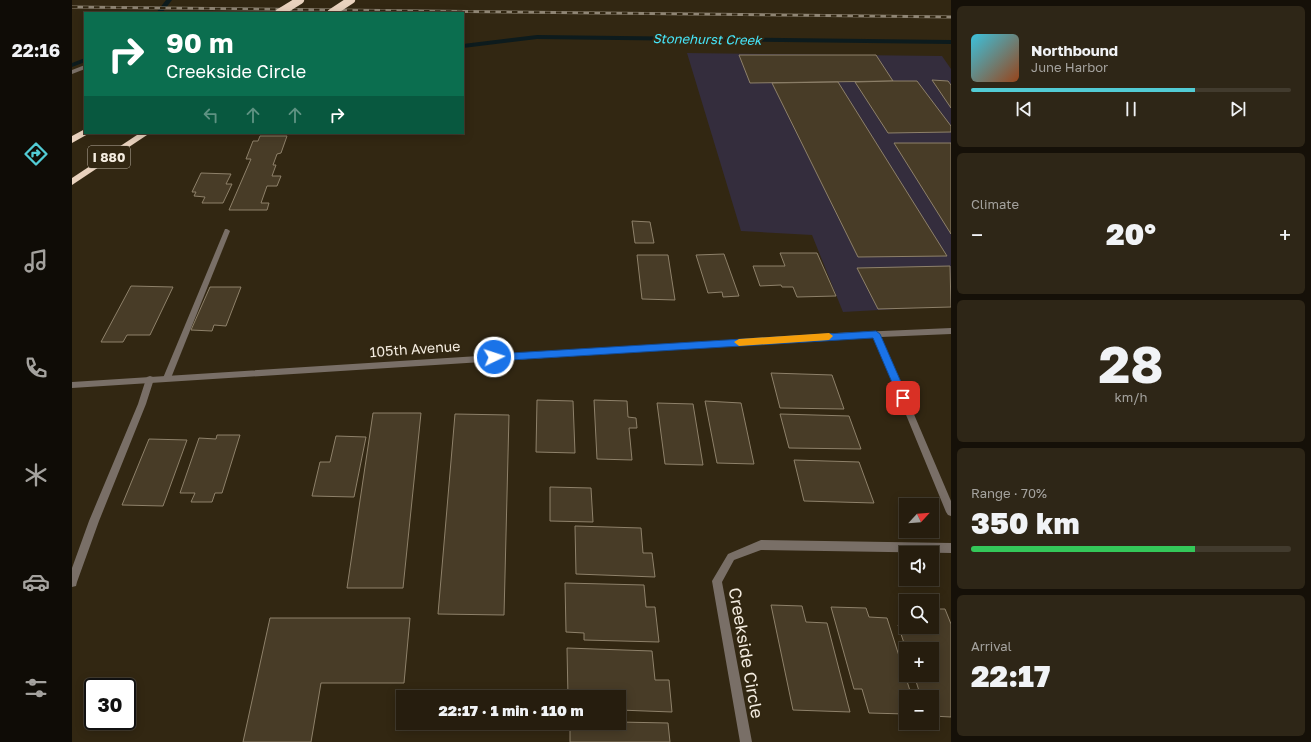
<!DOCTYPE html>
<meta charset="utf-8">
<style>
:root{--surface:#261d0e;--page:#2e2617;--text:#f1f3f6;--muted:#a4a29e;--line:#423b2e;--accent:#52ccd5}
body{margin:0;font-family:"Golos Text",sans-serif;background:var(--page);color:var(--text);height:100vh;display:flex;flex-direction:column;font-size:15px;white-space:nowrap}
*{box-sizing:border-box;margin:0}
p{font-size:13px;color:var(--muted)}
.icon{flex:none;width:22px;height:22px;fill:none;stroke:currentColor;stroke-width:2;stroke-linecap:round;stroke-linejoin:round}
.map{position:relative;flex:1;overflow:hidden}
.side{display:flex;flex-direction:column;gap:6px;padding:6px;background:#151008;width:360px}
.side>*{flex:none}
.guide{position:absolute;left:12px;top:12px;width:380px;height:122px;border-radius:0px;box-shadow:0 2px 10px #0003,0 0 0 1px var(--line);background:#0b6e4f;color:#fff;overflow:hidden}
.needle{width:26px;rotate:64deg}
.fabs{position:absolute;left:827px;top:498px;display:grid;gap:8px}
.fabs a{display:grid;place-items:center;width:40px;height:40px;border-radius:0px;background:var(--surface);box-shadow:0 2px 10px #0003,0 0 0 1px var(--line);font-size:20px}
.speed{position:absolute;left:12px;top:678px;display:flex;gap:8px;font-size:20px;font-weight:700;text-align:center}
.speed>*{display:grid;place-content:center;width:52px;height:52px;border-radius:50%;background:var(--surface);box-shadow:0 2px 10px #0003,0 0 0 1px var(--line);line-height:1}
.speed .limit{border:2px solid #111;border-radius:6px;background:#fff;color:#111}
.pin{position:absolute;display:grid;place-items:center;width:34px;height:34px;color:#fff;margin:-17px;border-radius:8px;box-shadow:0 2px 6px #0006}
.me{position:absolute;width:44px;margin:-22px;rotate:86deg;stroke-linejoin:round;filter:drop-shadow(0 0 3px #0008)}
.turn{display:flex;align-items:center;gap:14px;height:84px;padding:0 16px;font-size:18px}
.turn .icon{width:52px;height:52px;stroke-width:2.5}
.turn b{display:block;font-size:28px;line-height:34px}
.lanes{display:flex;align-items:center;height:38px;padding:0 16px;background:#0003;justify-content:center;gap:20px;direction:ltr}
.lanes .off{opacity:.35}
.big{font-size:30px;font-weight:800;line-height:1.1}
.side .widget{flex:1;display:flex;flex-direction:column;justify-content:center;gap:6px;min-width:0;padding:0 14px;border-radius:6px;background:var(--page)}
.side .dial{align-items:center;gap:0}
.dial b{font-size:52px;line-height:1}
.song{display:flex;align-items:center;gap:12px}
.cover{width:48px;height:48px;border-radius:6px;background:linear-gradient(135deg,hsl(190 70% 55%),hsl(20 70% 35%))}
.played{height:4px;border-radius:2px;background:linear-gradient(90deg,var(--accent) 70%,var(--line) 70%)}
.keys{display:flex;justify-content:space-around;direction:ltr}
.heat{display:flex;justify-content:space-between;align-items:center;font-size:22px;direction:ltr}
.charge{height:6px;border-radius:3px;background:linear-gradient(90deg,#34c759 70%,var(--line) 0)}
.trip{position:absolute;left:324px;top:690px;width:230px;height:40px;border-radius:0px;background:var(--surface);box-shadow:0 2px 10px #0003,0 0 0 1px var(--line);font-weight:800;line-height:40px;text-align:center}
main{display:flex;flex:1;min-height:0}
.menu{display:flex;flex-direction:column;width:72px;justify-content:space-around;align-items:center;background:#0f0c06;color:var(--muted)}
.menu .icon{width:28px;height:28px}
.menu .current{color:var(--accent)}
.menu b{font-size:18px;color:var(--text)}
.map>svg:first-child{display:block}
</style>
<main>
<nav class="menu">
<b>22:16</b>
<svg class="icon current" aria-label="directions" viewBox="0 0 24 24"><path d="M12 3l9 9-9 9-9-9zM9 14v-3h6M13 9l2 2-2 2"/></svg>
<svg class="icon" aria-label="music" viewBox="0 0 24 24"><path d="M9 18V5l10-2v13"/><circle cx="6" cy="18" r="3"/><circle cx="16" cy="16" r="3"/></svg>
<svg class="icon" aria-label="phone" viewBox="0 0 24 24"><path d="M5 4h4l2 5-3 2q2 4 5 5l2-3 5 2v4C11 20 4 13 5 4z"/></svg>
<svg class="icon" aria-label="climate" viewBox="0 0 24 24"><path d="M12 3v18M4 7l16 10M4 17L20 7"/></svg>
<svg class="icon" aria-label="car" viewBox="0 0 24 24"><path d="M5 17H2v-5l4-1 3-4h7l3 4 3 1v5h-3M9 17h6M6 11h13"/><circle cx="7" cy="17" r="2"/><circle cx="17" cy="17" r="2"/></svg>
<svg class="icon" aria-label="filters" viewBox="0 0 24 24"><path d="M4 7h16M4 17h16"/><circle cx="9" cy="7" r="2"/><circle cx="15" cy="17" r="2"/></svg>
</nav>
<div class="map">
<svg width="879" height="742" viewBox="0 0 879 742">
<rect width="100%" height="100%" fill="#322712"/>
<!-- industrial -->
<path fill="#342d3d" d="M 615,53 L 870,56 L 879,69 L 879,306 L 771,312 L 740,235 L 669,231 Z"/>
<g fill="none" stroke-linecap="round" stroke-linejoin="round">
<!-- stream -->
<g fill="#0d1b1d" fill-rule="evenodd">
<path d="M 94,0 L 100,0 L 90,13 L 84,13 Z"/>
<path d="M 465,35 L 879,40 L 879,44 L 465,39 L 391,48 L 391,44 Z"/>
<path d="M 13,58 L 13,62 L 0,67 L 0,63 Z"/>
</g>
</g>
<!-- building -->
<g fill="#483c27" stroke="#8e816a">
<path d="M 667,55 L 804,55 L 821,81 L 678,83 Z"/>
<path d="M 860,80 L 876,81 L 879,85 L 879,108 Z"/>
<path d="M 821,81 L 845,81 L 879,126 L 879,132 L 816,133 L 783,82 Z"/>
<path d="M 766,82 L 875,256 L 786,257 L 700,83 Z"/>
<path d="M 188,136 L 215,136 L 209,153 L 205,154 L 201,165 L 204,165 L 200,176 L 209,176 L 205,186 L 195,186 L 189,203 L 197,203 L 195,210 L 157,210 L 179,159 L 174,159 L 181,141 L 186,141 Z"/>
<path d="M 822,143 L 879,143 L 879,234 Z"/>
<path d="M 129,173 L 159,174 L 154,184 L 160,184 L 151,203 L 130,203 L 133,197 L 122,196 L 124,192 L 120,192 Z"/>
<path d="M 560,221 L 578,222 L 582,243 L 563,243 Z"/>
<path d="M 708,253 L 745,253 L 764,296 L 725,297 L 721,287 L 710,287 L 709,285 L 688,286 L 681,266 L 713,266 Z"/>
<path d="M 652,254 L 667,296 L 651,297 L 650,292 L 636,293 L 624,255 Z"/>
<path d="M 565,255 L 596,255 L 603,300 L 570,299 Z"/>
<path d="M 878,266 L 879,307 L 806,309 L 785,268 Z"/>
<path d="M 59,286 L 101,287 L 78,335 L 55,335 L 51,342 L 29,342 Z"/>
<path d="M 138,287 L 169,287 L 154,326 L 142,325 L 140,331 L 119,330 Z"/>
<path d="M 699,373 L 760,375 L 772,409 L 708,408 Z"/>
<path d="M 465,400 L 501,401 L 503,453 L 464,452 Z"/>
<path d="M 522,400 L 555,401 L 556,417 L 564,418 L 565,428 L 557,428 L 560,460 L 525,459 Z"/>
<path d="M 633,401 L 669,403 L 682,464 L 645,463 Z"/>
<path d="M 585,403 L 621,404 L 631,465 L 593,464 Z"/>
<path d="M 301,413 L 349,413 L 331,588 L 275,588 Z"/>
<path d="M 383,414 L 437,415 L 432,615 L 366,614 Z"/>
<path d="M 708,414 L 777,416 L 789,449 L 717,448 Z"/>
<path d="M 145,435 L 168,435 L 150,493 L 143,493 L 140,502 L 119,502 L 123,493 L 108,493 L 127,438 L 144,439 Z"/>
<path d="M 264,436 L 294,437 L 282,497 L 240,496 L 248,462 L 258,462 Z"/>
<path d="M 77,439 L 115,440 L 91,506 L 50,505 Z"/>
<path d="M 722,460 L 787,462 L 802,503 L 732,501 Z"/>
<path d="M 478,487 L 519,488 L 521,522 L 478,521 Z"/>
<path d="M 503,526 L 569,528 L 571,553 L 580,553 L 583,577 L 504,574 Z"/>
<path d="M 493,583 L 572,585 L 574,607 L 583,607 L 587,642 L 512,640 L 512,633 L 494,632 Z"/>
<path d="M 699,605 L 730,606 L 734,622 L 755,623 L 778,712 L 721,710 Z"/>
<path d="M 759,607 L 794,608 L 797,617 L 815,618 L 840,697 L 834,697 L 834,714 L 797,713 L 790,689 L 782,689 Z"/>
<path d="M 860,609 L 873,609 L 879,624 L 879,717 L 860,716 L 860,697 L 849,697 L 842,675 L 860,675 L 860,649 L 834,649 L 826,625 L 834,625 L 834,627 L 860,627 Z"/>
<path d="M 198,618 L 338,618 L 332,683 L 249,683 L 239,742 L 171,742 Z"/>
<path d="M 495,648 L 580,651 L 583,680 L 597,680 L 600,712 L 547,710 L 547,697 L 496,697 Z"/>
<path d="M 547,722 L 596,723 L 598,742 L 498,742 L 498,725 L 507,726 L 507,723 Z"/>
</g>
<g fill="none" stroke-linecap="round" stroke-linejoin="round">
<!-- lane -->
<g fill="#796f67" fill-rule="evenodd">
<path d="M 13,65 L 13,69 L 0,74 L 0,70 Z"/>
<path d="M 153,229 L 155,229 L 158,231 L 99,378 L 98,380 L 92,380 L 91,378 Z"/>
<path d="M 78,376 L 81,377 L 82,379 L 74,404 L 27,521 L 5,582 L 4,586 L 0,587 L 0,568 L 17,521 L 66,404 L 74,379 L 75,377 Z"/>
</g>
<!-- street -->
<g fill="#796f67" fill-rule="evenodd">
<path d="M 879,328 L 879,334 L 809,337 L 879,501 L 879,516 L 876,515 L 874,512 L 802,337 L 0,388 L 0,382 L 765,333 Z"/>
<path d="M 689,540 L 879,543 L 879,553 L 689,550 L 662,560 L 650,582 L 680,742 L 668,742 L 640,581 L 656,554 Z"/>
</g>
<!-- highway -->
<g fill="#e9d2be" fill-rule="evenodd">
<path d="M 13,129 L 13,133 L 16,134 L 0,143 L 0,136 Z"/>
<path d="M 68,133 L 78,133 L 0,185 L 0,178 Z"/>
</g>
<!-- rail casing -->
<g stroke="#8f8574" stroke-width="3">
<path id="rail" d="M 0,7 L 879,17"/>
</g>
<!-- rail -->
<use href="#rail" stroke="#322712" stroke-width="2" stroke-dasharray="5.5" stroke-linecap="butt"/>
<!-- highway-bridge -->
<g stroke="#e9d2be" stroke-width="8">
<path d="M 207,13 L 228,0"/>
<path d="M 259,13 L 279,0"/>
</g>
</g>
<!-- route -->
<path fill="#1a73e8" stroke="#114b97" d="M 804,331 L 808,334 L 836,398 L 835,401 L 828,401 L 801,338 L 422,361 L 418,357 L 422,354 Z"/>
<!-- slow -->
<path fill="#f59e0b" d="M 757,333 L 761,336 L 757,340 L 667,346 L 662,342 L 667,339 Z"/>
<g text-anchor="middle" stroke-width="4" stroke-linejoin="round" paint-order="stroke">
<!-- far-water labels -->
<g font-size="13" font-style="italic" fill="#46e7fb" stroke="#322712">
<text transform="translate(635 39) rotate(1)" y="5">Stonehurst Creek</text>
</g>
<!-- shield labels -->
<rect fill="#322712" stroke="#bab1a2" stroke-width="1" x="16" y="146" width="42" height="22" rx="3"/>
<g font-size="13" font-weight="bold" fill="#f4ece0">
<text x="37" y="162">I 880</text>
</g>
<!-- street labels -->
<g font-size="14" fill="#f4ece0" stroke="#322712">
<text transform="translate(343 349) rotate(-4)" y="5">105th Avenue</text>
</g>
<!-- near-street labels -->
<g font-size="17" fill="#f4ece0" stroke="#322712">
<text transform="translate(674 653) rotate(80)" y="6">Creekside Circle</text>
</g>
</g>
</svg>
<div class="fabs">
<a><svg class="needle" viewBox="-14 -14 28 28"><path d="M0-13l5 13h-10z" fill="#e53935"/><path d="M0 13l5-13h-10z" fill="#a4a29e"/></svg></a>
<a><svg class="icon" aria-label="sound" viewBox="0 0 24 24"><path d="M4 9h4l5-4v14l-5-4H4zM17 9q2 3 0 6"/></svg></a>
<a><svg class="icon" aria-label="search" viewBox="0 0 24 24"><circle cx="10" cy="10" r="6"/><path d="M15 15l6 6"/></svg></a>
<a>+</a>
<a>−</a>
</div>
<div class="speed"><div class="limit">30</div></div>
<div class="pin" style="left:831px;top:398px;background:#d93025"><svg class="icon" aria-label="arrive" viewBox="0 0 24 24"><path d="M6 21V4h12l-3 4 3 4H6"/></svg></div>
<svg class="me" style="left:422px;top:357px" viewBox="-20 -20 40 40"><circle r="17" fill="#1a73e8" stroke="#fff" stroke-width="3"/><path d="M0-11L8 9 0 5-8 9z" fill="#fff"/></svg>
<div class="trip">22:17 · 1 min · 110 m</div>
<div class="guide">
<div class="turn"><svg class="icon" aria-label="right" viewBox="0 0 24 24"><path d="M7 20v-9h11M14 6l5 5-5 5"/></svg><div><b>90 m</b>Creekside Circle</div></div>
<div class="lanes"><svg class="icon off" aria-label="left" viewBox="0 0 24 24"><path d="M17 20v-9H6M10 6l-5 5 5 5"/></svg><svg class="icon off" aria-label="ahead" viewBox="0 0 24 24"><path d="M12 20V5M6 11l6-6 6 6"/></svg><svg class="icon off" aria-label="ahead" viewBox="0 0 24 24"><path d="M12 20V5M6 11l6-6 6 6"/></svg><svg class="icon" aria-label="right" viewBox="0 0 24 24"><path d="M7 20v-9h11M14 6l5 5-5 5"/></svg></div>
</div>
</div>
<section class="side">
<div class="widget">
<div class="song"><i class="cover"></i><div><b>Northbound</b><p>June Harbor</p></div></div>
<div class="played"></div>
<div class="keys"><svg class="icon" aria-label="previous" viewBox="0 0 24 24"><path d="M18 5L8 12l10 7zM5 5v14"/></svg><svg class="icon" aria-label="pause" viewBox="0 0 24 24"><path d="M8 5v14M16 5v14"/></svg><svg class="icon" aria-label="next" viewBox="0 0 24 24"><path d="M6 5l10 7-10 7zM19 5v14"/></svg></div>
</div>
<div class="widget"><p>Climate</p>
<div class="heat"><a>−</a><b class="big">20°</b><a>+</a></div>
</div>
<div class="widget dial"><b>28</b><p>km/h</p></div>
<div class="widget"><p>Range · 70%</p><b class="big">350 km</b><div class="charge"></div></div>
<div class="widget"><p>Arrival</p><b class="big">22:17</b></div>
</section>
</main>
